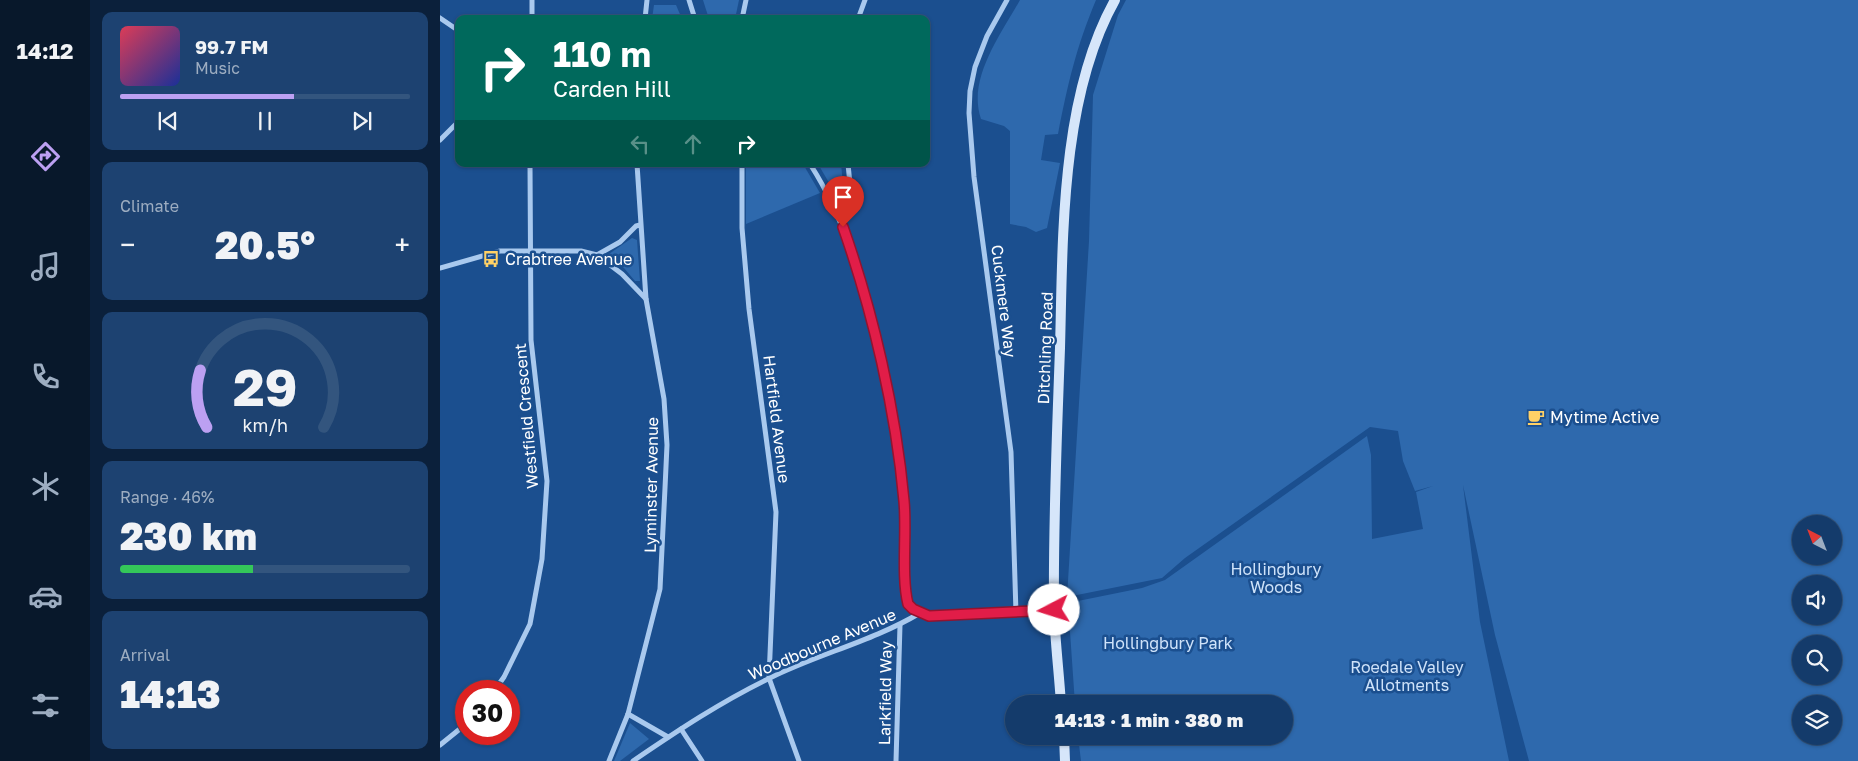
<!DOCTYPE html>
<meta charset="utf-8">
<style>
:root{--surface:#143b6b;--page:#1d4271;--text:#f1f3f6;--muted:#9dadc1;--line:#33557e;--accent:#bca0f2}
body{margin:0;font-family:"Golos Text",sans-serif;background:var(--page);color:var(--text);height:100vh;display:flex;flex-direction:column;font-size:19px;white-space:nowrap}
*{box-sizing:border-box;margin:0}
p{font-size:16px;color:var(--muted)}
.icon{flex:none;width:28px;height:28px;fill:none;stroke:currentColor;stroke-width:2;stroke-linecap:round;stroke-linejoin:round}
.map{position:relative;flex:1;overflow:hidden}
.drawer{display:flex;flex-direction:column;gap:12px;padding:12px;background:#0b203b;width:350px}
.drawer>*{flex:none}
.guide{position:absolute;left:15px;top:15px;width:475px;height:152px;border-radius:10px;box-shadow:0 1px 4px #0004,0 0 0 1px var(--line);background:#00695c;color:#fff;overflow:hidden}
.needle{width:32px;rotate:318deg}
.controls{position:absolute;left:1352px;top:515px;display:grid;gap:10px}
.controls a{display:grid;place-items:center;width:50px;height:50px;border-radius:50%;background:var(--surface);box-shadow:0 1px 4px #0004,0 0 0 1px var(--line);font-size:25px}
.speed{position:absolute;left:15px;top:680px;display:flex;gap:10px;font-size:25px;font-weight:700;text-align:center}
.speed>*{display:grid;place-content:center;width:65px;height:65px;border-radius:50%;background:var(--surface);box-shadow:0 1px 4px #0004,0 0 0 1px var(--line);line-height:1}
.speed .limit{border:8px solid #d22;background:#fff;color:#111}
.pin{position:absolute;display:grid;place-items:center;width:42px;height:42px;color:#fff;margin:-51px -21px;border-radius:50% 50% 50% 0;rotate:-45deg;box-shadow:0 0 5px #0007}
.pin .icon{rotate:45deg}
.me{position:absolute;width:55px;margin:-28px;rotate:265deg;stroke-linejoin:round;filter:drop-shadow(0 0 4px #0008)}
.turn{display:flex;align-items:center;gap:18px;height:105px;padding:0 15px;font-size:22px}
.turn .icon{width:65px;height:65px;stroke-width:2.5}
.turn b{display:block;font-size:35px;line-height:42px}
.lanes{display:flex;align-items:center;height:48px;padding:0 15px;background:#0003;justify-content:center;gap:25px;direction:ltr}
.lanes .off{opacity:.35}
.big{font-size:38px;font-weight:800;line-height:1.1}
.drawer .card{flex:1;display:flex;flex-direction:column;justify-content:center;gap:8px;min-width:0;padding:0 18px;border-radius:10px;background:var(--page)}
.drawer .dial{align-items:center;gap:0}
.dial svg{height:130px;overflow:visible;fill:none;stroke:var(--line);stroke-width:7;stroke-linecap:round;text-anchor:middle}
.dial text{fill:var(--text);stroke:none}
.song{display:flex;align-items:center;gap:15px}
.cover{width:60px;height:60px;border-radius:8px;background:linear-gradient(135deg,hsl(350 70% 55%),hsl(230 70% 35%))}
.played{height:5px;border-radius:2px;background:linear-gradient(90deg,var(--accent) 60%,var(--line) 60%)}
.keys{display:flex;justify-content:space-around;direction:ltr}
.heat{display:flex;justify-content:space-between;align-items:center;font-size:28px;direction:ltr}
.charge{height:8px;border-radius:4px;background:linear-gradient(90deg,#34c759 46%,var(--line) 0)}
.trip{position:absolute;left:565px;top:695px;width:288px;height:50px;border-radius:25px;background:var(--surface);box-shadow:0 1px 4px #0004,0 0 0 1px var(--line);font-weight:800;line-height:50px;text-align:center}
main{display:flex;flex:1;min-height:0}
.tab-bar{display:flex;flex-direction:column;width:90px;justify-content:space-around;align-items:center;background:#08182b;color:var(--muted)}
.tab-bar .icon{width:35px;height:35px}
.tab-bar .selected{color:var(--accent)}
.tab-bar b{font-size:22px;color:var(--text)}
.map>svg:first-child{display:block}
</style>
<main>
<nav class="tab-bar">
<b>14:12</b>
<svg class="icon selected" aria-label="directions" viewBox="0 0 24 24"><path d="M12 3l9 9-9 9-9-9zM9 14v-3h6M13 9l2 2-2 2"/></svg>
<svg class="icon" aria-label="music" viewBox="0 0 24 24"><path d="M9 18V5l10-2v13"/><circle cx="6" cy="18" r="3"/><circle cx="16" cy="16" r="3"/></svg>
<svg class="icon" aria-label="phone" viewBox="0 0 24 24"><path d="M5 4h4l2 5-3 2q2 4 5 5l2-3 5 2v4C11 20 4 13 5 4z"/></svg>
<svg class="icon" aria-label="climate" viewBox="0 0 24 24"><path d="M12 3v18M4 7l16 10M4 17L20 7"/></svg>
<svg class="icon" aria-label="car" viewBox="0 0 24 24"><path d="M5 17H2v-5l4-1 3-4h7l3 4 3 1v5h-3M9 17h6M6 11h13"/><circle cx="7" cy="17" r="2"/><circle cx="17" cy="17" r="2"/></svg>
<svg class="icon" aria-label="filters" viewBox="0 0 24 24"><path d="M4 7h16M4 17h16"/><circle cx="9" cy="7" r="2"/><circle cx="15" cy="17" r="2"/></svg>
</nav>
<section class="drawer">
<div class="card">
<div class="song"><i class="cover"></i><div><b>99.7 FM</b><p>Music</p></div></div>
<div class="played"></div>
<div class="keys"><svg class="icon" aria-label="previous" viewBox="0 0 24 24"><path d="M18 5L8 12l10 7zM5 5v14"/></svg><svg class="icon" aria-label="pause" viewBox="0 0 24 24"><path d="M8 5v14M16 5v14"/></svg><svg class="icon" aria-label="next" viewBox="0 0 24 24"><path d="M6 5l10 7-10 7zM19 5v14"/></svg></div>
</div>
<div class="card"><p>Climate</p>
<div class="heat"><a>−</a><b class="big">20.5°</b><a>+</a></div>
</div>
<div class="card dial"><svg viewBox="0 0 100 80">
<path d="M14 69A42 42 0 1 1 86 69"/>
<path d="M14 69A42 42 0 0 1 10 34" stroke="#bca0f2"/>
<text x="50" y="56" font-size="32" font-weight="700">29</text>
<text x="50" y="72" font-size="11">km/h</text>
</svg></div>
<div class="card"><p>Range · 46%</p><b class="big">230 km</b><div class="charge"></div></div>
<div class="card"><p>Arrival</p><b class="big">14:13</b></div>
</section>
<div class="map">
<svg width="1418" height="761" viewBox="0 0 1418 761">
<rect width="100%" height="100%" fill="#1b4f8f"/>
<!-- green -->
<g fill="#2e69ad" fill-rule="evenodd">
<path d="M 263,0 L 299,0 L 295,19 L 269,19 Z"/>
<path d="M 580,0 L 656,0 C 636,48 628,83 618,134 L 605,135 L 601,160 L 620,163 L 607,228 L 596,232 L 586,227 L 570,224 L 570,131 L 564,126 L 541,119 C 527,79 561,34 580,0 Z"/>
<path d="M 686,0 L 1418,0 L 1418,761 L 1089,761 L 1055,635 L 1023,485 L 1040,622 L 1069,761 L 641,761 L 638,736 L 844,736 L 844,704 L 635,704 L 628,603 L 702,588 L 725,580 L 927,436 L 931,455 L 932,539 L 983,529 L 976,492 L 993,486 L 975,491 L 963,461 L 958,431 L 930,427 L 745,558 L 722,578 L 627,597 L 649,241 L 653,95 L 678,15 ZM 1361,524 L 1394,524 L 1394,556 L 1361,556 ZM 1361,584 L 1394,584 L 1394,616 L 1361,616 ZM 1361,644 L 1394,644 L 1394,676 L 1361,676 ZM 1361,704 L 1394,704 L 1394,736 L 1361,736 Z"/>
<path d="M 214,5 L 236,5 L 242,19 L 212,19 Z"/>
<path d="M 306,164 L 363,164 L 380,193 L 306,224 Z"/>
<path d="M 378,164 L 401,164 L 405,204 L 401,203 Z"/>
<path d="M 192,238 L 197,240 L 200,281 L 195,281 L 184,268 L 170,258 L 169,254 Z"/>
<path d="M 190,723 L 209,739 L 180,761 L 174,761 Z"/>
</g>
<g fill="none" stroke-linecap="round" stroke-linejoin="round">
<!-- street -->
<g stroke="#a9c9ee" stroke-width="5">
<path d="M 249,0 L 255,19"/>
<path d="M 567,0 L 547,36 L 535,67 L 530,91 L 529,113 L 534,177 L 571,452 L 576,613"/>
<path d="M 0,18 L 19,31"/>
<path d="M 92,19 L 92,0"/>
<path d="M 205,19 L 207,0"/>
<path d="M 302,19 L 306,0"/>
<path d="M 418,19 L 425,0"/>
<path d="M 0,140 L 19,121"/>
<path d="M 302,164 L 302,228 L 309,309 L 336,512 L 329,678 L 359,761"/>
<path d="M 370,164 C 407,221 423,287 438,352 C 449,401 460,451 464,501 C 467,532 461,576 468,603 L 473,609 L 489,616 L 614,610"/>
<path d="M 399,216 L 405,213 L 412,204 L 408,164"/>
<path d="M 157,255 L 180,242 L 196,226 L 200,225"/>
<path d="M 0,268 L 60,251 L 141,251 L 157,255 L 182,274 L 206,299"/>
<path d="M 54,691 L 64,677 L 90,624 L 102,559 L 107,481 L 91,340 L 90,164"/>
<path d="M 188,714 L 228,737"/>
<path d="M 241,729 L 262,761"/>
<path d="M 0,745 L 26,724"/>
<path d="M 169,761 L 188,714 L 220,589 L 225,488 L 227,445 L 224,399 L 206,299 L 197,164"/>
<path d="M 193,761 C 237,731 282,701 330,678 C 378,654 433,641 480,613"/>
<path d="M 456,761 L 460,625"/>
</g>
<!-- secondary -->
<g stroke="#d6e6fa" stroke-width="10">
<path d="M 621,704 C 619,672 615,641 614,609 C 613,522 617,435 620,348 C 623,238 620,98 675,0"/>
<path d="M 624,736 L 625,761"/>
</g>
</g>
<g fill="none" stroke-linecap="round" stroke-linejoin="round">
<!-- route casing -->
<g stroke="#92132f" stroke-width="12">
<path id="route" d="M 403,227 C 433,312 456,411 464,501 C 467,532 461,576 468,604 L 473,609 L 489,616 L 614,610"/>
</g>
<!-- route -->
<use href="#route" stroke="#e11d48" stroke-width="9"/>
</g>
<!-- icons -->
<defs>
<g id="bus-bare" transform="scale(1.35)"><path d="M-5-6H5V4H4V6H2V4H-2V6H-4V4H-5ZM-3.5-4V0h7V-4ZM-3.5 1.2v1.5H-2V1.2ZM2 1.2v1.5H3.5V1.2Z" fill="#ffd166" stroke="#1b4f8f" stroke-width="2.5" paint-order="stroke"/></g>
<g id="cafe-bare" transform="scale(1.35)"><path d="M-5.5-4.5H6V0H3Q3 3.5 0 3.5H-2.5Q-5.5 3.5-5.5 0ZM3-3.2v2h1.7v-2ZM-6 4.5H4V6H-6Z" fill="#ffd166" stroke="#1b4f8f" stroke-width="2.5" paint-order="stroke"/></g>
</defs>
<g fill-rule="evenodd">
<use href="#bus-bare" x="51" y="259"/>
<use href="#cafe-bare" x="1096" y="417"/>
</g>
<g text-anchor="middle" stroke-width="5" stroke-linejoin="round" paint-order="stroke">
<!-- poi labels -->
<g font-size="16" fill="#fff" stroke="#1b4f8f" text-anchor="start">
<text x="65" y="265">Crabtree Avenue</text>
<text x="1110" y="423">Mytime Active</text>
</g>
<!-- street labels -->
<g font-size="16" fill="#fff" stroke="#1b4f8f">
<text transform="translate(564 301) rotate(83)" y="6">Cuckmere Way</text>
<text transform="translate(605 348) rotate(-88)" y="6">Ditchling Road</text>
<text transform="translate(86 416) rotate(-95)" y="6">Westfield Crescent</text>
<text transform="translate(337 419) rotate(83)" y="6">Hartfield Avenue</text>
<text transform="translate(211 485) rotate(-89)" y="6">Lyminster Avenue</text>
<text transform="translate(382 644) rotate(-23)" y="6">Woodbourne Avenue</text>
<text transform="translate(445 693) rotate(-89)" y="6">Larkfield Way</text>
</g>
<!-- park labels -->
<g font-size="16" fill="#cfe3fa" stroke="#1b4f8f">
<text x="836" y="575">Hollingbury<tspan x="836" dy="18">Woods</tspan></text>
<text x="728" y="649">Hollingbury Park</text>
<text x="967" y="673">Roedale Valley<tspan x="967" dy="18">Allotments</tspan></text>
</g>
</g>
</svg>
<div class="controls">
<a><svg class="needle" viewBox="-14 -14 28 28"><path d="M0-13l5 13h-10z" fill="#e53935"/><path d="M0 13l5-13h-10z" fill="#9dadc1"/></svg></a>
<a><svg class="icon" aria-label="sound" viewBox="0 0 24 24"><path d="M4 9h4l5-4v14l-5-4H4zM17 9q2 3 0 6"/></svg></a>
<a><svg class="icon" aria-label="search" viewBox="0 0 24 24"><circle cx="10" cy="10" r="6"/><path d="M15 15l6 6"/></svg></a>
<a><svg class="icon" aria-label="layers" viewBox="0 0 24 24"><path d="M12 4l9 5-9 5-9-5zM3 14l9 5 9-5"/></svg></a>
</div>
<div class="speed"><div class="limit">30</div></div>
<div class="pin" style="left:403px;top:227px;background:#d93025"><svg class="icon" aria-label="arrive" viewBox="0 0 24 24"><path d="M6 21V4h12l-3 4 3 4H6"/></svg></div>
<svg class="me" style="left:614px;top:610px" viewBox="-20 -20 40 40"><circle r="19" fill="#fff"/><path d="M0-13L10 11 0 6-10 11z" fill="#e11d48"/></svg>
<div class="trip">14:13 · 1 min · 380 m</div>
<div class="guide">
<div class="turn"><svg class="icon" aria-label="right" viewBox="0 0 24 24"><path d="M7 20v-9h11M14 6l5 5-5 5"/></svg><div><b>110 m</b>Carden Hill</div></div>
<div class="lanes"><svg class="icon off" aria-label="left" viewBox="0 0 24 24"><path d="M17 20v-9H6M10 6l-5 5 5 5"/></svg><svg class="icon off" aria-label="ahead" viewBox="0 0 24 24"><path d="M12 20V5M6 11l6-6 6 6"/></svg><svg class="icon" aria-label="right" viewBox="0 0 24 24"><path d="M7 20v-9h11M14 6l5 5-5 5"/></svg></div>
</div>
</div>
</main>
